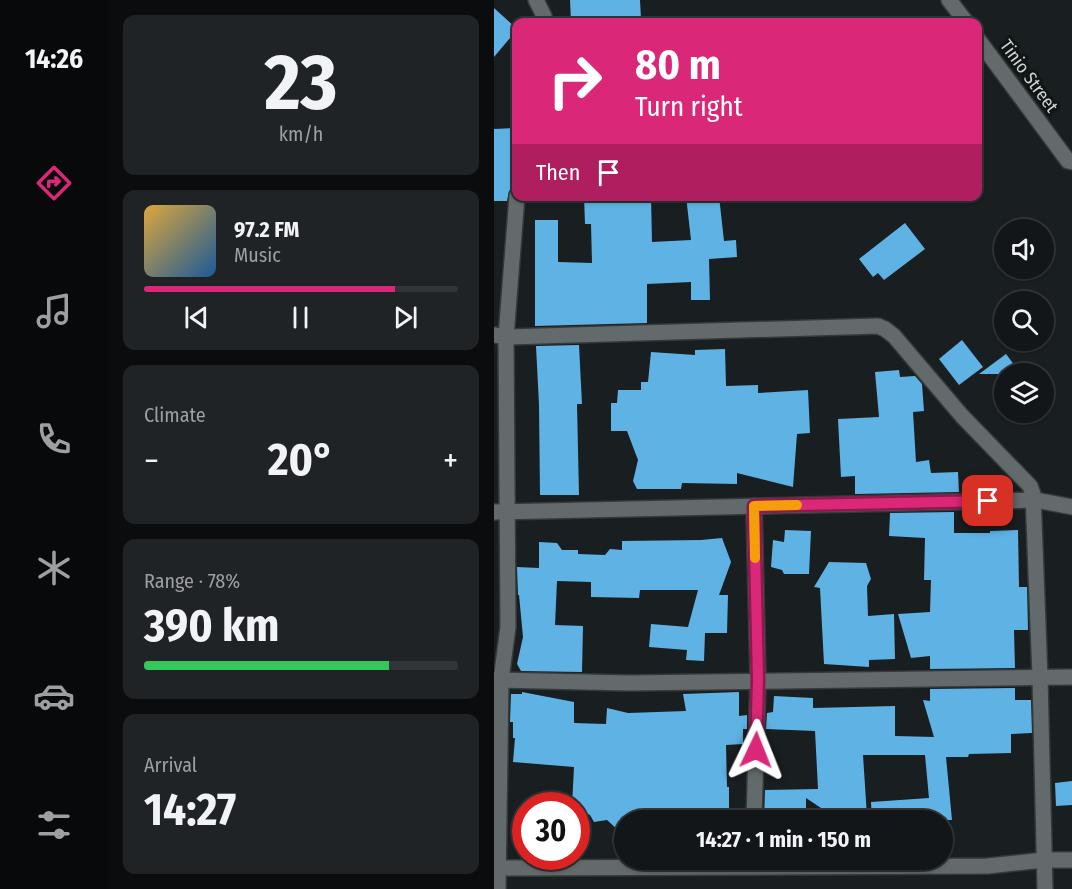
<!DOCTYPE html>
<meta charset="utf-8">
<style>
:root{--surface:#131618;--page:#202325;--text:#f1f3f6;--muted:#9d9fa2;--line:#323537;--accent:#db2777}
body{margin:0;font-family:"Fira Sans Condensed",sans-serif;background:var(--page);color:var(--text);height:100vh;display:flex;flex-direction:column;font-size:22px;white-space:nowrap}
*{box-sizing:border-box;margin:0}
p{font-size:20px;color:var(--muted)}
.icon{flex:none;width:33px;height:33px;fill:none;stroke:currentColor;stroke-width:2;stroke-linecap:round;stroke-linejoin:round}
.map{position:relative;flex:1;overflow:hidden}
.drawer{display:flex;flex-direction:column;gap:15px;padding:15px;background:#0a0c0d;width:386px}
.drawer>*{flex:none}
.guide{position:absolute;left:18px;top:18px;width:470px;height:183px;border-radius:12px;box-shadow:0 2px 4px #0004,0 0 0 2px var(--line);background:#db2777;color:#fff;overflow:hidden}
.tools{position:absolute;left:500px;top:219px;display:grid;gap:12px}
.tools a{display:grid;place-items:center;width:60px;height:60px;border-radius:50%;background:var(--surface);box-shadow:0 2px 4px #0004,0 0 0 2px var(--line);font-size:30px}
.speed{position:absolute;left:18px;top:792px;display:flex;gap:12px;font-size:30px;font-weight:700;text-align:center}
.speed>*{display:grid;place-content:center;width:78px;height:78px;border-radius:50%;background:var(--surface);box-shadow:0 2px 4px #0004,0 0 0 2px var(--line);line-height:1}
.speed .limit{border:9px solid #d22;background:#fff;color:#111}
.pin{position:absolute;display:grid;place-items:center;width:51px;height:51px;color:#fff;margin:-26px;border-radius:12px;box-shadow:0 3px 9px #0006}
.me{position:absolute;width:66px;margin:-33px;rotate:2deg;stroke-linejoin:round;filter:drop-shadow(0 0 4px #0008)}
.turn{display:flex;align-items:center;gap:21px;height:126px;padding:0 24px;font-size:27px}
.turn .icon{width:78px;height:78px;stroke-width:2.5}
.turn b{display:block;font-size:42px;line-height:51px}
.then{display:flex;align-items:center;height:57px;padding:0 24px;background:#0003;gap:12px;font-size:22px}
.big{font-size:45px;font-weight:700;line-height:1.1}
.drawer .widget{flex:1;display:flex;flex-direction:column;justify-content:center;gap:9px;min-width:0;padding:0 21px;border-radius:12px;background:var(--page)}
.drawer .dial{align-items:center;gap:0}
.dial b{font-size:78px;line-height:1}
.song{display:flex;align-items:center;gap:18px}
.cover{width:72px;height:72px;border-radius:9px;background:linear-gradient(135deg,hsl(40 70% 55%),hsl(210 70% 35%))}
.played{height:6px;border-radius:3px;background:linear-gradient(90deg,var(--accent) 80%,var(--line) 80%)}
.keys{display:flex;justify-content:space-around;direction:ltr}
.heat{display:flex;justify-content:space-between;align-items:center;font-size:33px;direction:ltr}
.charge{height:9px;border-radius:4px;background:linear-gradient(90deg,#34c759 78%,var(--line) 0)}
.trip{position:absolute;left:120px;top:810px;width:339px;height:60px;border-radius:30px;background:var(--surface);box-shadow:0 2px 4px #0004,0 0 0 2px var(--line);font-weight:700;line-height:60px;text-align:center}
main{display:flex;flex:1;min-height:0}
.menu{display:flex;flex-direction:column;width:108px;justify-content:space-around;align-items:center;background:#08090a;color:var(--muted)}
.menu .icon{width:42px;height:42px}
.menu .active{color:var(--accent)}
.menu b{font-size:27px;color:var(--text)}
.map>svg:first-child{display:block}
</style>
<main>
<nav class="menu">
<b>14:26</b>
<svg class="icon active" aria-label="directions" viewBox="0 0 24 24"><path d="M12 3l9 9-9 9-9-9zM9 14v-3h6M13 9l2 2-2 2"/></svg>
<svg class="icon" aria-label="music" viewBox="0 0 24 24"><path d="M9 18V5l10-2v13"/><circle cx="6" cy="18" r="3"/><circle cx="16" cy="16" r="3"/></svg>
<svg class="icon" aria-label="phone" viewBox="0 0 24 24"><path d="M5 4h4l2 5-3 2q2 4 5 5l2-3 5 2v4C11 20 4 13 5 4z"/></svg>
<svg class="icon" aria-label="climate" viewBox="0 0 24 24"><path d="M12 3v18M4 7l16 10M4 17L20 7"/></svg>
<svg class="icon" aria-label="car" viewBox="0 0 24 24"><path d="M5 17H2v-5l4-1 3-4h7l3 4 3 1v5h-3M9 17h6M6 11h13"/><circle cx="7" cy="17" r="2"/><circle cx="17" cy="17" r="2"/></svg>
<svg class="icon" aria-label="filters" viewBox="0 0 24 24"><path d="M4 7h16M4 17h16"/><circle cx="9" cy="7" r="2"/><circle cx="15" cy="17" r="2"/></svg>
</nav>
<section class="drawer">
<div class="widget dial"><b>23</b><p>km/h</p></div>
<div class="widget">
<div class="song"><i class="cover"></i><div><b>97.2 FM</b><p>Music</p></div></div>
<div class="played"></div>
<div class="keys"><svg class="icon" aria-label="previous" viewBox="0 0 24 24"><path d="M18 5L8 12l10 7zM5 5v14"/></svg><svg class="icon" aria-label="pause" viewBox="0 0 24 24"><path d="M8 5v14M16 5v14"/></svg><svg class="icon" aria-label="next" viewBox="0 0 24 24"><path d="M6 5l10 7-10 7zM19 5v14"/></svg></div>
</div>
<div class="widget"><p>Climate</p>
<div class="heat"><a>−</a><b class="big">20°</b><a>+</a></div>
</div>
<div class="widget"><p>Range · 78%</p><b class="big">390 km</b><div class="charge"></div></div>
<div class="widget"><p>Arrival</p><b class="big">14:27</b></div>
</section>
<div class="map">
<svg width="579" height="889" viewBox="0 0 579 889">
<rect width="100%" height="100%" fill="#191e20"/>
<!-- building -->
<g fill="#5fb2e4">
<path d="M 76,0 L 146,0 L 147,19 L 120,20 L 121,22 L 77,22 Z"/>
<path d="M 0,8 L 22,28 L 22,31 L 0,57 Z"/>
<path d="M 22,128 L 22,186 L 18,188 L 15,191 L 13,201 L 0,201 L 0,129 Z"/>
<path d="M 90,196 L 157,196 L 158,242 L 197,240 L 192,196 L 225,196 L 230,241 L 242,240 L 243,257 L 215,259 L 216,300 L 197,300 L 197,282 L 153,284 L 153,323 L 41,326 L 41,220 L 64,220 L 64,262 L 98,263 L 97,224 L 91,224 Z"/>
<path d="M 411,223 L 431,249 L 390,280 L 384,273 L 379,277 L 365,259 Z"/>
<path d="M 468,340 L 489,367 L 465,385 L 445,359 Z"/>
<path d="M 85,345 L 88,404 L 83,404 L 85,495 L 46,495 L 45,405 L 42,346 Z"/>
<path d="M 231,349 L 232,386 L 264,385 L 264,393 L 314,390 L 316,433 L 303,434 L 299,487 L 243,473 L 243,484 L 188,483 L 187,489 L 143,489 L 139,481 L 144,460 L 133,431 L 117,431 L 117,403 L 123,403 L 124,390 L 147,390 L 147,382 L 154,382 L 157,352 L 201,355 L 201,350 Z"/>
<path d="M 512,354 L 527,374 L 485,374 Z"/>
<path d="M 405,370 L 406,377 L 421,376 L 428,384 L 430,411 L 419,412 L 422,462 L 435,460 L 437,473 L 464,472 L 465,492 L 361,494 L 361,476 L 347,477 L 344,419 L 385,417 L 381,372 Z"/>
<path d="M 460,512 L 460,533 L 496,533 L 496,531 L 524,530 L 525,587 L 533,587 L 534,630 L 520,630 L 521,668 L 436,669 L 436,656 L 417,658 L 404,614 L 436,612 L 437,580 L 430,580 L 431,538 L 395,536 L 396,513 Z"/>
<path d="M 291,530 L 317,531 L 315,574 L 290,574 L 288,570 L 277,567 L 279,540 L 290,542 Z"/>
<path d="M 228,538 L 237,562 L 225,595 L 234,595 L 233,633 L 211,633 L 210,661 L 192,660 L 193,650 L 155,647 L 157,624 L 194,627 L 204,590 L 146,590 L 145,598 L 97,597 L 97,582 L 63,581 L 61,625 L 89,626 L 88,672 L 27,671 L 23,664 L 29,637 L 25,595 L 24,595 L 23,567 L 45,568 L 45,542 L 63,543 L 68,550 L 84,550 L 84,554 L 111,555 L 116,549 L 128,550 L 128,541 L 207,540 Z"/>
<path d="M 335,562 L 372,563 L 377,579 L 373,586 L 374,616 L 400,614 L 401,659 L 375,660 L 375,667 L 330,664 L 326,588 L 320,587 Z"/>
<path d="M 521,688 L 521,700 L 537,700 L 538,733 L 517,734 L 517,753 L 475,754 L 474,757 L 452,757 L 458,820 L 378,820 L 377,802 L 435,798 L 431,755 L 369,755 L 373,816 L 336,814 L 312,798 L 312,820 L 270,820 L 271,790 L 324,789 L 321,731 L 272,729 L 273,713 L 279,712 L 280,696 L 319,698 L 319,708 L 401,706 L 401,736 L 440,737 L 429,700 L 436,701 L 436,689 Z"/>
<path d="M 28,692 L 80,702 L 80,723 L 112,724 L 113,708 L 134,713 L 192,711 L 189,694 L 245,692 L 245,716 L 253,715 L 253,729 L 249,729 L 249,744 L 232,745 L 233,787 L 235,787 L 235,820 L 130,820 L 130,824 L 124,830 L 113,820 L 100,822 L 96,815 L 82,809 L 82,806 L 78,806 L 80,767 L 19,762 L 21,738 L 19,738 L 19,722 L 16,722 L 17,694 L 28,694 Z"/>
<path d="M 579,781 L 579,805 L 562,806 L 561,783 Z"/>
</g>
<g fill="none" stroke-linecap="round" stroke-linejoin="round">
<!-- street casing -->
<g stroke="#36393a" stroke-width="18">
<g id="street">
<path d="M 42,0 L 50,16"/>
<path d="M 455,0 L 472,22"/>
<path d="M 483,38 L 574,161 L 579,162"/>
<path d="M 0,335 L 12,337 L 384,326 L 391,329 L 400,336 L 468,416 L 536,486 L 539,494 L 546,677 L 551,889"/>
<path d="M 0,512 L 541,500 L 579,507"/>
<path d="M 0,680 L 135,683 L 579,677"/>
<path d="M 260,820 L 264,680 L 260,506"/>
<path d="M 0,868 L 494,866 L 550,860 L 579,860"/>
<path d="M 4,889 L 7,680 L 14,627 L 12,337 L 23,196"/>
</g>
</g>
<!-- street -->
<use href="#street" stroke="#636a6c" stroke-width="15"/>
</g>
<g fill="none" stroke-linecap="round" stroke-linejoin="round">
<!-- route casing -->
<g stroke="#8e194d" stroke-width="15">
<path id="route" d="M 262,750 L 264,680 L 260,506 L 494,501"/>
</g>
<!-- route -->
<use href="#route" stroke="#db2777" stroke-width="10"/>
<!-- slow -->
<path stroke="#f59e0b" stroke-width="10" d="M 261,558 L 260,506 L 303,505"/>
</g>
<g text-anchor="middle" stroke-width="6" stroke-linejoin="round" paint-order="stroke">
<!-- street labels -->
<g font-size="18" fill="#d1d5d6" stroke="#101516">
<text transform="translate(535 76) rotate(54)" y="6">Tinio Street</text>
</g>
</g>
</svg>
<div class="tools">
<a><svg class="icon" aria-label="sound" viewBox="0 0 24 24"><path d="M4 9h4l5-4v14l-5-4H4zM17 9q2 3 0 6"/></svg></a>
<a><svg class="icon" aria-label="search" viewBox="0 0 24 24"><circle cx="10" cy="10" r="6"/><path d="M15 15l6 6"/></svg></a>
<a><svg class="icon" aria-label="layers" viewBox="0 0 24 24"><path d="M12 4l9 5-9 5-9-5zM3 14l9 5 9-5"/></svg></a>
</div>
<div class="speed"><div class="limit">30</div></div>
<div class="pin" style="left:494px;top:501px;background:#d93025"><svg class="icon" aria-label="arrive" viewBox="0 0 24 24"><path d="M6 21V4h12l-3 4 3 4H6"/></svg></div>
<svg class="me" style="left:262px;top:750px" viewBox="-20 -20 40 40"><path d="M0-17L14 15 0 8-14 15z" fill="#db2777" stroke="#fff" stroke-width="4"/></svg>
<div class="trip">14:27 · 1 min · 150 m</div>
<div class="guide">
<div class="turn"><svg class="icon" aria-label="right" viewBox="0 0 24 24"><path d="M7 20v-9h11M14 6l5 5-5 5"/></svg><div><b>80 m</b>Turn right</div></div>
<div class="then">Then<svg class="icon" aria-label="arrive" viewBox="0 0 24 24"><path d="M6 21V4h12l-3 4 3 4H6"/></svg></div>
</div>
</div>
</main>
